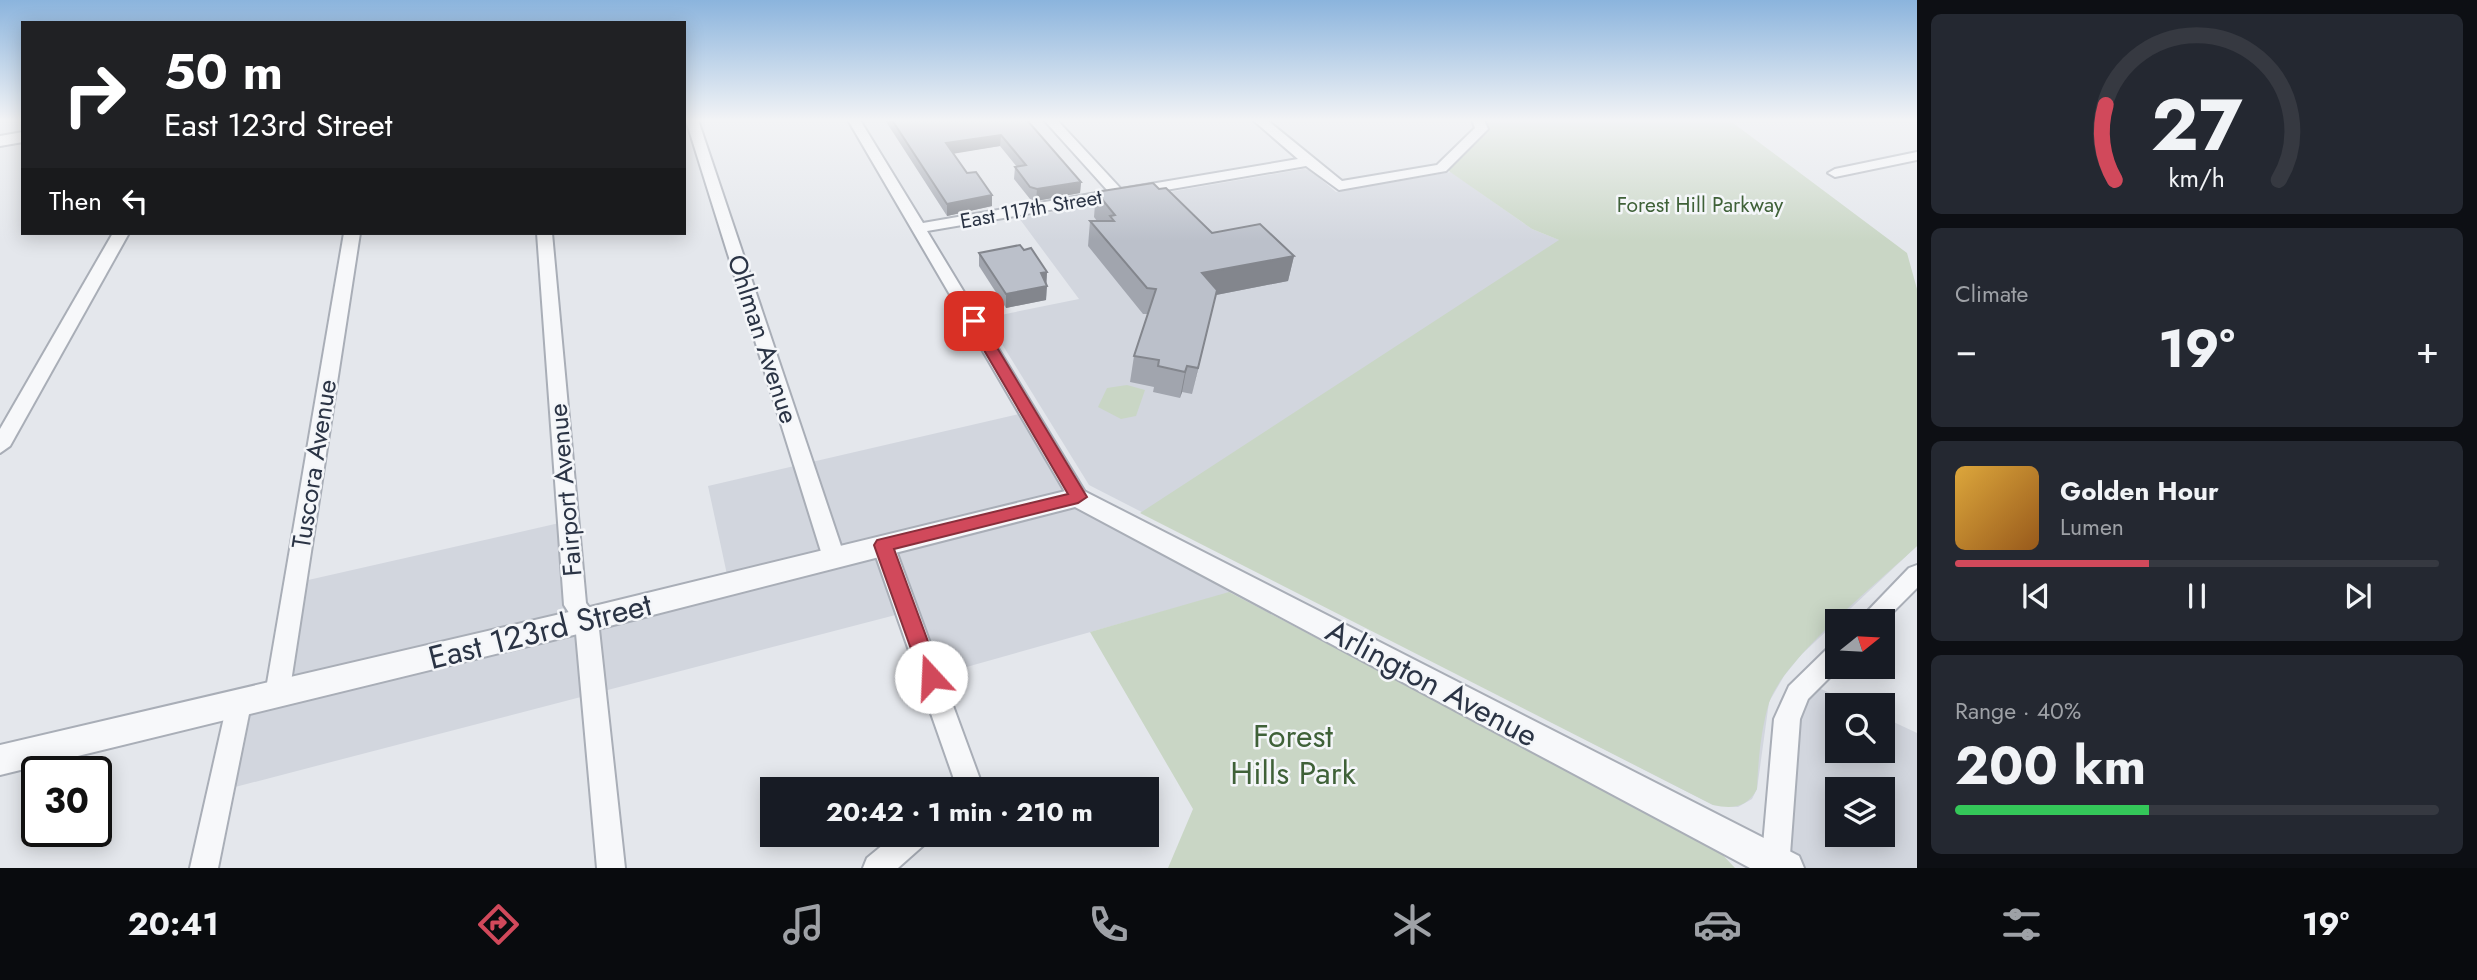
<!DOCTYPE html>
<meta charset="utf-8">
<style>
:root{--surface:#171b24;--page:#242831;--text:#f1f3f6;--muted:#9ea1a6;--line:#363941;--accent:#d1495b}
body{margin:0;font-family:Jost,sans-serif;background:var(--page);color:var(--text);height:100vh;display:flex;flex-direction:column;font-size:26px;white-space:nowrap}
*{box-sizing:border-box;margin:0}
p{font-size:23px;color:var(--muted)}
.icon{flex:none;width:38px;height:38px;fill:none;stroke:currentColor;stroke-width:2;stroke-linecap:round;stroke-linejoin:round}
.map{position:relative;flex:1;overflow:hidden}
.sheet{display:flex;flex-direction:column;gap:14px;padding:14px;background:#0d0f14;width:560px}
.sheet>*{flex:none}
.guide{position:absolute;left:21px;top:21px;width:665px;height:214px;border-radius:0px;box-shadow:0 4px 18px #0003;background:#202124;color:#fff;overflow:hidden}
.needle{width:46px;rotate:72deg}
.tools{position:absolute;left:1825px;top:609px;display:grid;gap:14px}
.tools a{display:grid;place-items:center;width:70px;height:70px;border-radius:0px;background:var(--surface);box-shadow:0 4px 18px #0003;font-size:35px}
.speed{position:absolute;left:21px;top:756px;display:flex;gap:14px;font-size:35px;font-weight:700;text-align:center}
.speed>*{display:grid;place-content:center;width:91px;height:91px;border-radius:50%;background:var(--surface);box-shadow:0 4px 18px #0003;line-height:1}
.speed .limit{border:4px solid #111;border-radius:10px;background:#fff;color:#111}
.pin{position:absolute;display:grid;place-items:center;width:60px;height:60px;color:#fff;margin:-30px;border-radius:14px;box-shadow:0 4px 10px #0006}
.me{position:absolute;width:77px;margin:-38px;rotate:340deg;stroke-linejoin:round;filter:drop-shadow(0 0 5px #0008)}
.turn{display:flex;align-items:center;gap:24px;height:147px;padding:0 28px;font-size:32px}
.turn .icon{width:91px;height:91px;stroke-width:2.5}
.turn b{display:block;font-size:49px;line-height:60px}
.then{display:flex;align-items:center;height:66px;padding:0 28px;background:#0003;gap:14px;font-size:26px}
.big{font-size:52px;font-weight:700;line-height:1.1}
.sheet .tile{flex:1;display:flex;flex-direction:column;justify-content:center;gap:10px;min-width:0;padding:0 24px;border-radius:10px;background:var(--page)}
.sheet .dial{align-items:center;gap:0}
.dial svg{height:182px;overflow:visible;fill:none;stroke:var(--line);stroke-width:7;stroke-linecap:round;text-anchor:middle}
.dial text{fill:var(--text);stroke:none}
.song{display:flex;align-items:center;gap:21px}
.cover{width:84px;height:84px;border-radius:10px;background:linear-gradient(135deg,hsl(40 70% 55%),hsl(30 70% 35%))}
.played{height:7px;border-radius:4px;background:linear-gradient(90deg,var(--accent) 40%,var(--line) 40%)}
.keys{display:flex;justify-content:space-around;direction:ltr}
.heat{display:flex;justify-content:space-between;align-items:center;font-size:38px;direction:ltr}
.charge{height:10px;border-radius:5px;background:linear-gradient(90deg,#34c759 40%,var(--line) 0)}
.trip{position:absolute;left:760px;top:777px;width:399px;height:70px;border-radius:0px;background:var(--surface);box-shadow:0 4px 18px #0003;font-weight:700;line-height:70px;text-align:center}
.dock{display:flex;height:112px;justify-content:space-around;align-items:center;background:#090b0e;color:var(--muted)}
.dock .icon{width:49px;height:49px}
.dock .current{color:var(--accent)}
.dock b{font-size:32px;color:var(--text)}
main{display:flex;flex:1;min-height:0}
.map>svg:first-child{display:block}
</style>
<main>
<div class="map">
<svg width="1917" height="868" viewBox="0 0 1917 868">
<rect width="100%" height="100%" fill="#e4e7ec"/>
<!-- built -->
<g fill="#d2d6de" fill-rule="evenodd">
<path d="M 1303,169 L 1310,170 L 1336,192 L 1451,172 L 1532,229 L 1917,384 L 1917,546 L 1801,655 L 1784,676 L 1769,702 L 1757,789 L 1752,799 L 1738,807 L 1713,805 L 1089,485 L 986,318 L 1079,299 L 1019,218 Z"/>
<path d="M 1028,412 L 1078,497 L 1250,587 L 931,677 L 907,612 L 220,791 L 239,704 L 277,694 L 295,583 L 568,521 L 587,620 L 729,584 L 708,486 Z"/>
<path d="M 1808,683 L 1856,705 L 1838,705 L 1838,751 L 1883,751 L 1883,717 L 1917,733 L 1917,868 L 1786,868 L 1778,810 ZM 1838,789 L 1883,789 L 1883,835 L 1838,835 Z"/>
</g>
<!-- green -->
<g fill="#c9d6c5">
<path d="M 1478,120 L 1729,120 L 1907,253 L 1917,289 L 1917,546 C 1880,581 1783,659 1769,703 C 1761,729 1758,762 1757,789 C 1747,808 1732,809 1713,805 L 1140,513 L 1559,240 L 1532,229 L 1443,167 L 1481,123 Z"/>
<path d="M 1127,385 L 1145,390 L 1136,416 L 1121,419 L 1098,407 L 1107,388 Z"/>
<path d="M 1229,592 L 1703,841 L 1720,852 L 1735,868 L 1168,868 L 1193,809 L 1090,632 Z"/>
</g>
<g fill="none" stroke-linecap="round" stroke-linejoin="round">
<!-- minor casing -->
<g stroke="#a9aeb7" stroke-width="4">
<g id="minor">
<path d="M 686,120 L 698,120 L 845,558 L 842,564 L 834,566 L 826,564 L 823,558 Z"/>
<path d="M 848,120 L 860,120 L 923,223 L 1108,191 L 1044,120 L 1057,120 L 1121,189 L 1298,159 L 1253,120 L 1267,120 L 1342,181 L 1437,165 L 1475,128 L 1472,120 L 1484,120 L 1488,129 L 1446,171 L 1339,190 L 1306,166 L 927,231 L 1088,497 L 1085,502 L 1071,502 Z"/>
<path d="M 1917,152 L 1917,160 L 1835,177 L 1828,173 L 1835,169 Z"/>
<path d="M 113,233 L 129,233 L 10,446 L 0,453 L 0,429 Z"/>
<path d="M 344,233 L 360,233 L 289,695 L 286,702 L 277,706 L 268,702 L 265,695 Z"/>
<path d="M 537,233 L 552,233 L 586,603 L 598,620 L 625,868 L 597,868 L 575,622 L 564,605 Z"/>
<path d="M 883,537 L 891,539 L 894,545 L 981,782 L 979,789 L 953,789 L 955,782 L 872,545 L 875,539 Z"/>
<path d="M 1917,565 L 1917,588 L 1883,622 L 1858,621 L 1909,568 Z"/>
<path d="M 1838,643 L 1840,667 L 1808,699 L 1800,719 L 1789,868 L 1761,868 L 1774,719 L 1789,686 L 1830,646 Z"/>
<path d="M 239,693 L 248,696 L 251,704 L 218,868 L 190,868 L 227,704 L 230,696 Z"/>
<path d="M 895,835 L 929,835 L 925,844 L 898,868 L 863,868 L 867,858 Z"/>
</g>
</g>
<!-- tertiary casing -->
<g stroke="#a9aeb7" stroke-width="4">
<g id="tertiary">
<path d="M 23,132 L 23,142 L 0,146 L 0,136 Z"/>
<path d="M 1078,488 L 1799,856 L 1804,868 L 1750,868 L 1075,507 L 586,632 L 0,775 L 0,745 L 586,608 Z"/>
</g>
</g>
<!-- minor -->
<use href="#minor" fill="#f7f8fa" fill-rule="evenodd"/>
<!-- tertiary -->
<use href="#tertiary" fill="#f7f8fa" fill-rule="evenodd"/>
</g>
<!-- wall -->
<g fill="#a1a5ae">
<path d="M 885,120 L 1027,120 L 1081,182 L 1080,193 L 1036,201 L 1030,199 L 1014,179 L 1015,167 L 1017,167 L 1000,146 L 953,153 L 992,206 L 947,216 Z"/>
<path d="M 1159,189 L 1212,233 L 1294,256 L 1288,281 L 1216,295 L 1192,394 L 1182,392 L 1180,398 L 1153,392 L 1154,387 L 1130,382 L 1134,356 L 1148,314 L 1143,314 L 1088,246 L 1090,221 L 1097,221 L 1094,217 L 1096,192 Z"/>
<path d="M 1024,250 L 1047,272 L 1046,300 L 1006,308 L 979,266 L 979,253 Z"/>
</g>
<!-- shaded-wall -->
<g fill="#83868d">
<path d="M 1001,135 L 1000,146 L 946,155 L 946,143 Z"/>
<path d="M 1081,182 L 1080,193 L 1036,201 L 1037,189 Z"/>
<path d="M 992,195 L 992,206 L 947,216 L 947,204 Z"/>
<path d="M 1294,256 L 1288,281 L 1216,295 L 1192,394 L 1198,368 L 1202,273 Z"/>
<path d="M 1047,272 L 1046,285 L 1041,273 Z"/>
<path d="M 1047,286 L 1046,300 L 1006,308 L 1006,294 Z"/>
<path d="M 1187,366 L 1182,392 L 1180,398 L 1185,372 Z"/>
</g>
<!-- building -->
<g fill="#bbc0ca" stroke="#83868d" stroke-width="2">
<path d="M 892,120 L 1027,120 L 1081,182 L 1037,189 L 1030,187 L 1015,167 L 1026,165 L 1001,135 L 946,143 L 967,173 L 976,172 L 992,195 L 947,204 Z"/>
<path d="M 1153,183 L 1159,189 L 1166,188 L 1212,233 L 1260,224 L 1294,256 L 1202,273 L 1217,290 L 1198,368 L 1187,366 L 1185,372 L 1158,366 L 1159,360 L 1134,356 L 1156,289 L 1147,288 L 1090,221 L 1114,221 L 1110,216 L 1115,215 L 1096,192 Z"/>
<path d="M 1020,245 L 1024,250 L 1031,248 L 1047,272 L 1041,273 L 1047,286 L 1006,294 L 979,253 Z"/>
</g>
<!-- sky -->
<linearGradient id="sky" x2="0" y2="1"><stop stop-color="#8bb4dd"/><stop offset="0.5" stop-color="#f3f4f6"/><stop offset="1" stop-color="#f3f4f6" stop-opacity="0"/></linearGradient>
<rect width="1917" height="241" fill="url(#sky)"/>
<!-- route -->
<path fill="#d1495b" stroke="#882f3b" stroke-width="2" d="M 974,317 L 981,321 L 1087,497 L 1078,503 L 894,549 L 941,677 L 938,683 L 931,686 L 924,683 L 921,677 L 874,545 L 877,540 L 1068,494 L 967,321 Z"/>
<g text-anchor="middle" stroke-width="5" stroke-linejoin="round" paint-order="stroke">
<!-- far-park labels -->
<g font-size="21" fill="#3f6138" stroke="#f4f6f9">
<text x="1700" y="212">Forest Hill Parkway</text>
</g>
<!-- far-street labels -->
<g font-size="21" fill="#2b3445" stroke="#f4f6f9">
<text transform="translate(1031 209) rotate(-10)" y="7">East 117th Street</text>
</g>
<!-- street labels -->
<g font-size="26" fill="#2b3445" stroke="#f4f6f9">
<text transform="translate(763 339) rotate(72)" y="9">Ohlman Avenue</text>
<text transform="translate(314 464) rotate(-81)" y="9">Tuscora Avenue</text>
<text transform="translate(565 490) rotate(-95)" y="9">Fairport Avenue</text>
</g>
<!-- near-street labels -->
<g font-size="32" fill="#2b3445" stroke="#f4f6f9">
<text transform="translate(540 631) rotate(-14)" y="11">East 123rd Street</text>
<text transform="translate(1432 683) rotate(28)" y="11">Arlington Avenue</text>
</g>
<!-- near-park labels -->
<g font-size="32" fill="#3f6138" stroke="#f4f6f9">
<text x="1293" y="747">Forest<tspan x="1293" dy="37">Hills Park</tspan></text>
</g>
</g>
</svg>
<div class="tools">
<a><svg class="needle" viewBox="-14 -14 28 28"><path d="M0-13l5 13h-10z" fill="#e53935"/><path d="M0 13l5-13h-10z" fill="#9ea1a6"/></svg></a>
<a><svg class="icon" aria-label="search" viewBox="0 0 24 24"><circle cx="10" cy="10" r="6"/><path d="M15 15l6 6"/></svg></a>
<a><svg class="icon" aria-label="layers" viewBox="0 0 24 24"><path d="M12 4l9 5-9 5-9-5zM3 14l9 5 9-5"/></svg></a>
</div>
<div class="speed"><div class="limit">30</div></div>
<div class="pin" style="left:974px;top:321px;background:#d93025"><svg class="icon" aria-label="arrive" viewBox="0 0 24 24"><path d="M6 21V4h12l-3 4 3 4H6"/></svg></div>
<svg class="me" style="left:931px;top:677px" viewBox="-20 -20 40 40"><circle r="19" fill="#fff"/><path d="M0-13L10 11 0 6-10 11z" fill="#d1495b"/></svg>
<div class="trip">20:42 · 1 min · 210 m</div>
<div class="guide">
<div class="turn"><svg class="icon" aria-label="right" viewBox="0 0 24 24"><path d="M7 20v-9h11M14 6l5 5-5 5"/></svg><div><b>50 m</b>East 123rd Street</div></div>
<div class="then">Then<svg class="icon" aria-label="left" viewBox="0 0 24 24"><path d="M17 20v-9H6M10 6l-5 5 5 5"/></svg></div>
</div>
</div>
<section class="sheet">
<div class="tile dial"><svg viewBox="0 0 100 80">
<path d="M14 69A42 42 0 1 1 86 69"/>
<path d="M14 69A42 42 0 0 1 10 36" stroke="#d1495b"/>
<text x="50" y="56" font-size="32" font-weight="700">27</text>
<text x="50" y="72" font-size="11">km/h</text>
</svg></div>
<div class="tile"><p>Climate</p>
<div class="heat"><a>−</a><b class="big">19°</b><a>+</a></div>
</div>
<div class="tile">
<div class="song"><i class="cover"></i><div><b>Golden Hour</b><p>Lumen</p></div></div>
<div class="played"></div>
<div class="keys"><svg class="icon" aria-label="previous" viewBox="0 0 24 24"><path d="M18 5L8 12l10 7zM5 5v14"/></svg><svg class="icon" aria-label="pause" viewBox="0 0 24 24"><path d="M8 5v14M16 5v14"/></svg><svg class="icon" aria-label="next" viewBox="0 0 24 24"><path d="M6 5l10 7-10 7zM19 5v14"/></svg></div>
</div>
<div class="tile"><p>Range · 40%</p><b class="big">200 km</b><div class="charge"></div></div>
</section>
</main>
<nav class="dock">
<b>20:41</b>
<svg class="icon current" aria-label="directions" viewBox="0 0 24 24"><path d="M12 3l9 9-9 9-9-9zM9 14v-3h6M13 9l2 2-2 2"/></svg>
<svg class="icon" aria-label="music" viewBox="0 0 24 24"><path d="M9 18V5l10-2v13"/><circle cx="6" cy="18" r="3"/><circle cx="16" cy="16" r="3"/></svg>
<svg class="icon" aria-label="phone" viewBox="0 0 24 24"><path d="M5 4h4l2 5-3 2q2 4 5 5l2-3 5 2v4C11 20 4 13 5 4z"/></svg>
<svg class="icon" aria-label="climate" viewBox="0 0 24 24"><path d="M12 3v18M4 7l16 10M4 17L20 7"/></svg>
<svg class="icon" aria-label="car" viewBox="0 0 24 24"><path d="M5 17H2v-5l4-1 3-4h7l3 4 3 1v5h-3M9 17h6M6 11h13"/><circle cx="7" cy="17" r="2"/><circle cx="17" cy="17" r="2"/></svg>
<svg class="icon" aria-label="filters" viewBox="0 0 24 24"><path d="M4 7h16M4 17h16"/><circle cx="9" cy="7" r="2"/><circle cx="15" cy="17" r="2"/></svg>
<b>19°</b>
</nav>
